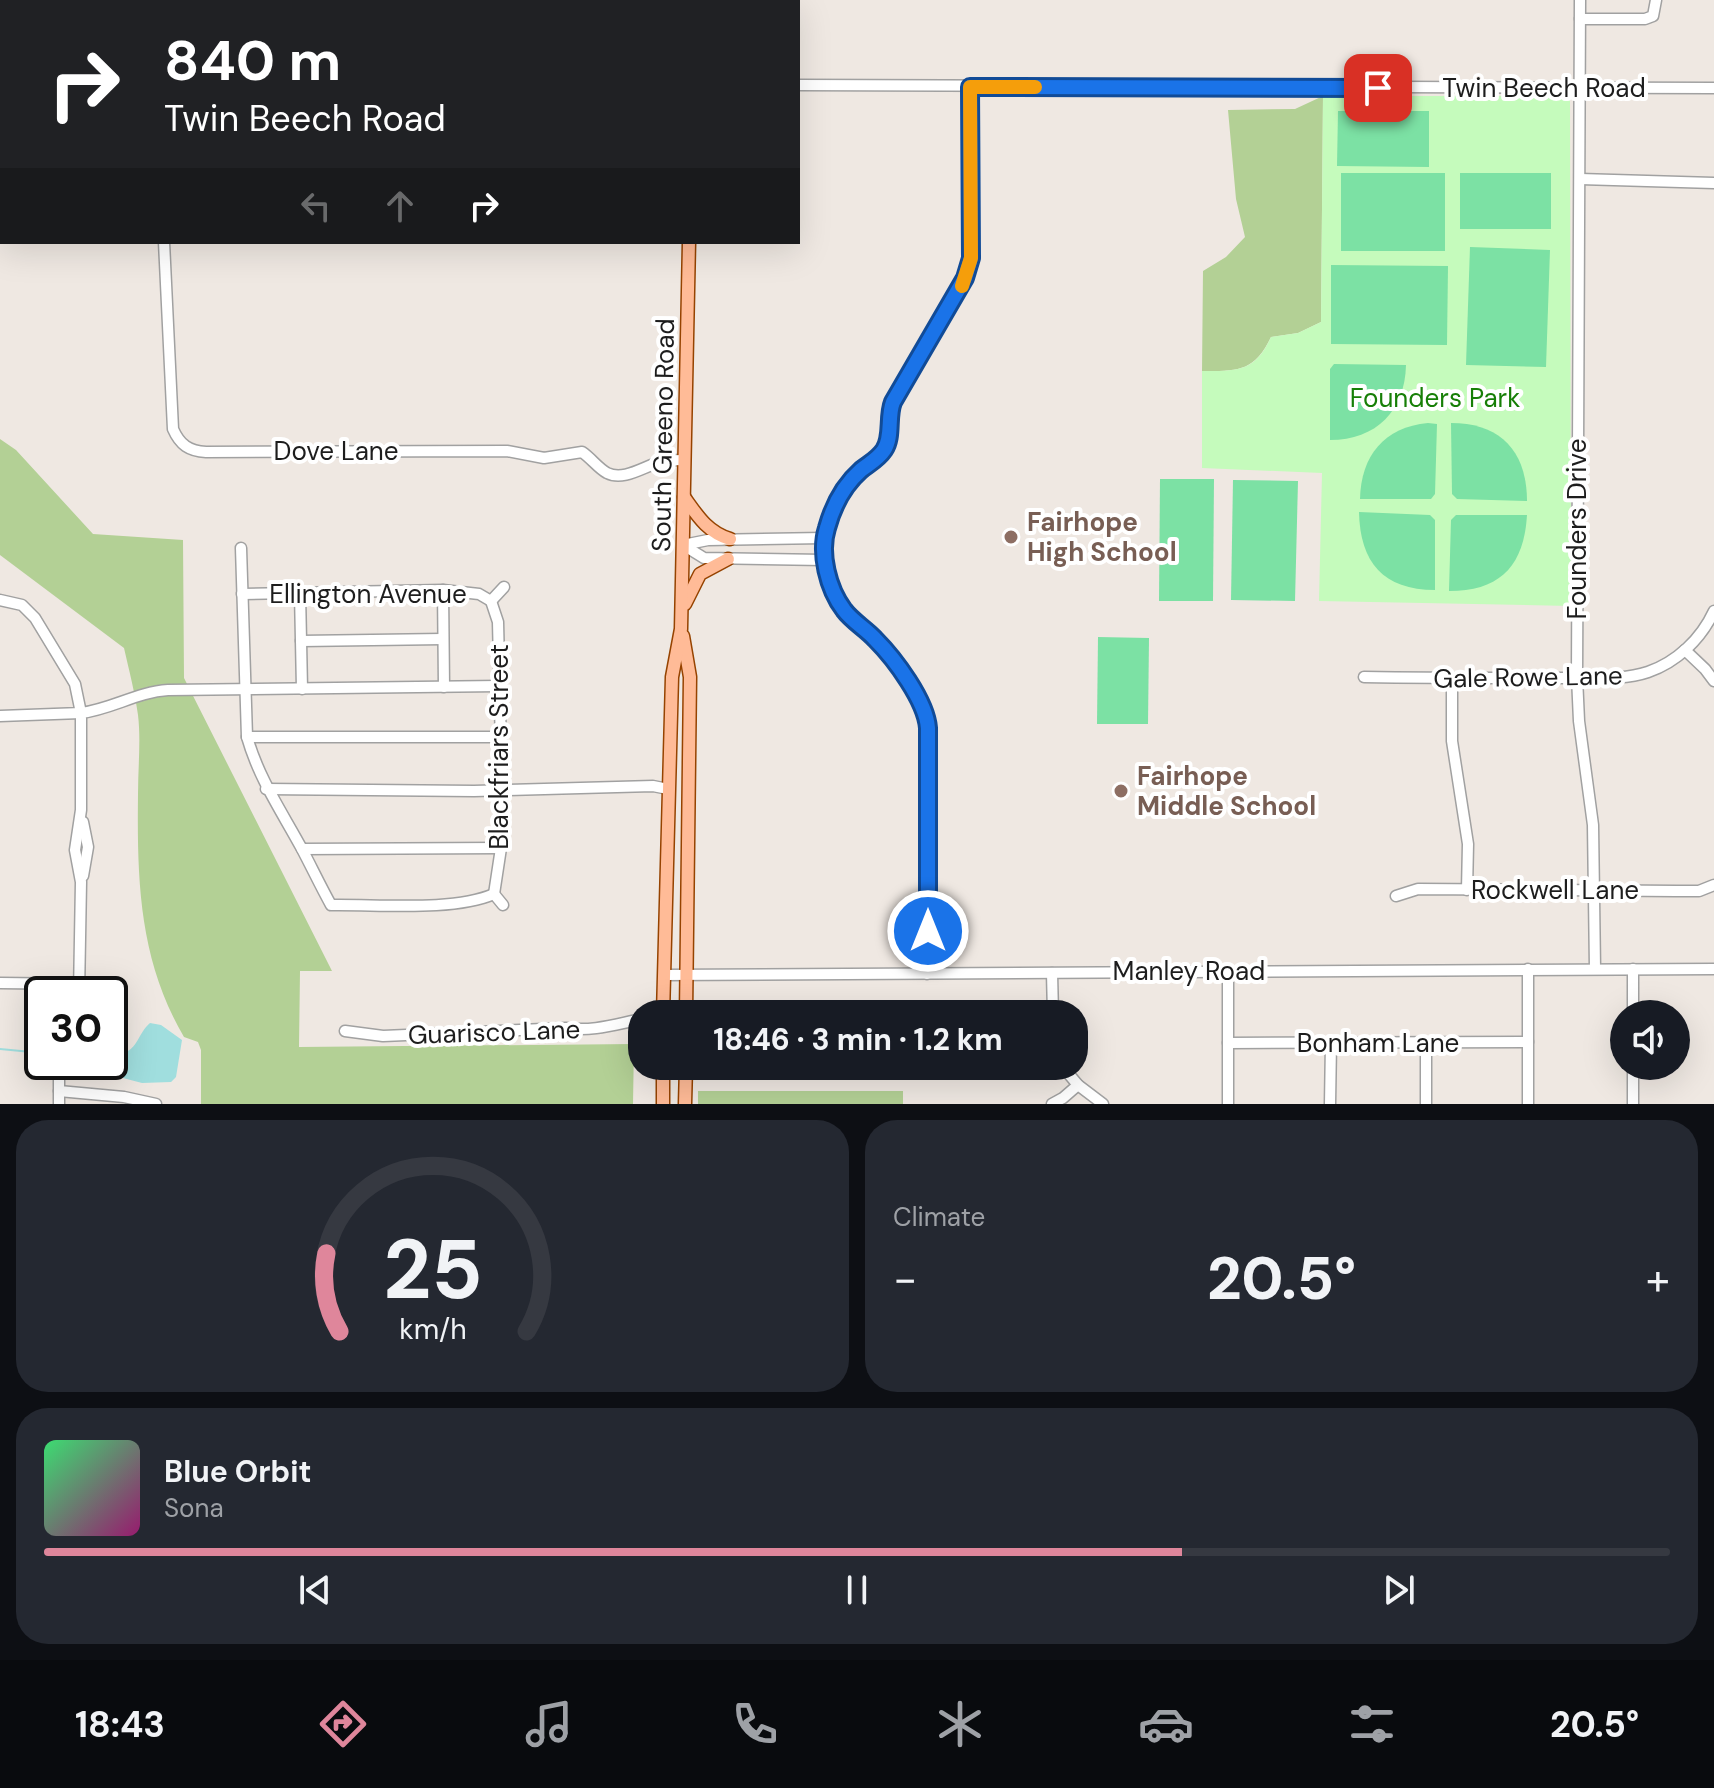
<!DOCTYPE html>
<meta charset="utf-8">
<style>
:root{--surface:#171b24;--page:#242831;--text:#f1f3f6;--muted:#9ea1a6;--line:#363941;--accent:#df869b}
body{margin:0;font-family:"DM Sans",sans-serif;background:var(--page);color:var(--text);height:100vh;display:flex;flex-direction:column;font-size:30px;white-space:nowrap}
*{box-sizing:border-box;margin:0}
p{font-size:26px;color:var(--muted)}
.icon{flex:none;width:44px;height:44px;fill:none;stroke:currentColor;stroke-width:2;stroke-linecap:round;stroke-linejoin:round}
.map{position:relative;height:1104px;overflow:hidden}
.details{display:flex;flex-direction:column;gap:16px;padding:16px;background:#0d0f14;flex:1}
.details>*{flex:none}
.top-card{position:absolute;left:0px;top:0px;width:800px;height:244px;box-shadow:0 8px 32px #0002;background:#202124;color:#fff;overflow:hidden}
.controls{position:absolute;left:1610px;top:1000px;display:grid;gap:16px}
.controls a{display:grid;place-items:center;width:80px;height:80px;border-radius:50%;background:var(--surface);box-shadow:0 8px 32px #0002;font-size:40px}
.speed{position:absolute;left:24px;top:976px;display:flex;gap:16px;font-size:40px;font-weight:700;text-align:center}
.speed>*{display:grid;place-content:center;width:104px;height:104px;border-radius:50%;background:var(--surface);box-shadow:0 8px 32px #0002;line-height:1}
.speed .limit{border:4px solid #111;border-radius:12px;background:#fff;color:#111}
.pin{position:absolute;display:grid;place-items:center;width:68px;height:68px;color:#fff;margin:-34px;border-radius:16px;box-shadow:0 4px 12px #0006}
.me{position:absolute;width:88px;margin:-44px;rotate:0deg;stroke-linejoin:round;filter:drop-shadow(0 0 6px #0008)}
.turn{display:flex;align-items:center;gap:28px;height:168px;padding:0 32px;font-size:36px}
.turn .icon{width:104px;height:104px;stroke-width:2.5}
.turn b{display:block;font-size:56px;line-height:68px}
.lanes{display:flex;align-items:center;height:76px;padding:0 32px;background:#0003;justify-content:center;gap:40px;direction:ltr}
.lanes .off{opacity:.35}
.big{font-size:60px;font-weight:800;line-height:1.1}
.details .widget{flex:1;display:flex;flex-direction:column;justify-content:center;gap:12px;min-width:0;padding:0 28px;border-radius:32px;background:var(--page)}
.details .dial{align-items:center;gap:0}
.dial svg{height:208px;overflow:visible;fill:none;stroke:var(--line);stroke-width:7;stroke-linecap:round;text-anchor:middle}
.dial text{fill:var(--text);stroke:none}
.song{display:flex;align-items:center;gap:24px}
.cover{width:96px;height:96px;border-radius:12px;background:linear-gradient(135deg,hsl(140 70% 55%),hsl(320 70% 35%))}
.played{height:8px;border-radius:4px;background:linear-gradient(90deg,var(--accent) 70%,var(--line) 70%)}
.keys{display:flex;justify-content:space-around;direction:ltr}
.heat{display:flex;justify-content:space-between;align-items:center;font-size:44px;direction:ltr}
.details .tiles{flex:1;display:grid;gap:16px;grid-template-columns:1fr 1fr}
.widget:last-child{grid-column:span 2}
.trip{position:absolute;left:628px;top:1000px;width:460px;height:80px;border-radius:32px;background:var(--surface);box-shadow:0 8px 32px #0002;font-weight:800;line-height:80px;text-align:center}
.dock{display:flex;height:128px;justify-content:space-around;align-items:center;background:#090b0e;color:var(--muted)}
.dock .icon{width:56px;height:56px}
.dock .active{color:var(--accent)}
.dock b{font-size:36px;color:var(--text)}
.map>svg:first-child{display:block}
</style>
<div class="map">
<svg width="1714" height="1104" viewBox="0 0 1714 1104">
<rect width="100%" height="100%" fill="#efe8e2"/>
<!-- forest -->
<g fill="#b3d095">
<path d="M 1323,96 L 1321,322 L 1298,333 L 1271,337 C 1254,372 1238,371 1202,371 L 1203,271 L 1226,257 L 1245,237 L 1236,199 L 1228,110 L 1295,109 Z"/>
<path d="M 0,439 L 16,450 L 93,534 L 183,540 L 184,678 L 332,971 L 300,971 L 299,1047 L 634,1044 L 633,1104 L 201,1104 L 201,1050 L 198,1042 L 184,1037 C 139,960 137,881 138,794 C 138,768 141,740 138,715 C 135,693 129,670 124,648 L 0,555 Z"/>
<rect x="698" y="1091" width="205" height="13"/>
</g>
<!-- park -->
<path fill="#c5fbbc" d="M 1323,96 L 1570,96 L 1571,606 L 1319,601 L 1322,473 L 1202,468 L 1202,371 C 1238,371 1255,372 1271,337 L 1298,333 L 1321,322 Z"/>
<!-- pitch -->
<g fill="#7ce1a4">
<path d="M 1338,111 L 1429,111 L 1429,167 L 1337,166 Z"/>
<rect x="1341" y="173" width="104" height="78"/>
<rect x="1460" y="173" width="91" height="56"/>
<path d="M 1470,247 L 1550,250 L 1546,367 L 1466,365 Z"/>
<path d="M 1331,265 L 1448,266 L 1447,345 L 1331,344 Z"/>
<path d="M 1334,364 L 1406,365 C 1405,411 1376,440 1330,440 L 1330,369 Z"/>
<path d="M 1428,423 L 1437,424 L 1435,494 L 1431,499 L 1360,499 C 1361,456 1384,427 1428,423 Z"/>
<path d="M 1451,423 C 1501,423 1527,452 1527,501 L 1457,499 L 1452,494 Z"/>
<path d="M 1160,479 L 1214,479 L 1213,601 L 1159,601 Z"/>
<path d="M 1233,480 L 1298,481 L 1295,601 L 1231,600 Z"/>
<path d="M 1359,512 L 1430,515 L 1435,520 L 1435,590 C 1383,590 1360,562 1359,512 Z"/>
<path d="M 1456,515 L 1527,515 C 1524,565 1501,591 1449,591 L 1451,520 Z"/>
<path d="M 1098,637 L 1149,638 L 1148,724 L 1097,724 Z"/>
</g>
<!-- water -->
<path fill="#a0dede" d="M 150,1023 L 161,1025 L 182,1040 L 176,1077 L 171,1082 L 142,1083 L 85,1068 L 82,1062 L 110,1062 L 110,1052 C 138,1058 135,1036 150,1023 Z"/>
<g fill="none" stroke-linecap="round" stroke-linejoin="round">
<!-- stream -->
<path stroke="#a0dede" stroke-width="2" d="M 0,1049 L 42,1053"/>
<!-- minor casing -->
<g stroke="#a1a1a1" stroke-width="13">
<g id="minor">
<path d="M 242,0 L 242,2"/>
<path d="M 1580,0 L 1577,677 L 1579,721 L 1593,825 L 1595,969"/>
<path d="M 384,2 L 384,0"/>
<path d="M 1580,19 L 1645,19 L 1653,16 L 1656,0"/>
<path d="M 798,85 L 1714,88"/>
<path d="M 0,93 L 2,93"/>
<path d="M 1580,179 L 1714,183"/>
<path d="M 164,242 L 173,429 C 180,445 189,451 206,452 L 507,451 L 544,458 L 582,452 C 591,458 598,468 607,473 C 625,482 647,464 664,461 C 671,460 678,460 685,460"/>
<path d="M 683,545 L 704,558 L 824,560"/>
<path d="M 683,545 L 708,540 L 824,538"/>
<path d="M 241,548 L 247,737 C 259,779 282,812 302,849 C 312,868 321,887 331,905 C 378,904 452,912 494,894"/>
<path d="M 443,590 L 444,687"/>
<path d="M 300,593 L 302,689"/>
<path d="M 242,594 L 443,590 L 479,594 L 491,601"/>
<path d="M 0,600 L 22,605 L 35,618 L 75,684 L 81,713 L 0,716"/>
<path d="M 491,601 L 498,622 L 502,790 L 501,848 L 494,894"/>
<path d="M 491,601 L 504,587"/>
<path d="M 301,641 L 443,639"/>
<path d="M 1685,650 L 1705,669 L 1714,681"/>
<path d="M 1364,677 C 1430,678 1496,678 1562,678 C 1589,677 1622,681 1648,672 C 1677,662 1701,639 1714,611"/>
<path d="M 1452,679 L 1452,741 L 1468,844 L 1467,890"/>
<path d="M 247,737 L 501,737"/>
<path d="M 266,789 L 474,791 L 653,786 L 668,789"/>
<path d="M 83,822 L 88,847 L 83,876"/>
<path d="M 302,849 L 501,848"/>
<path d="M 494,894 L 503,905"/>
<path d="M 1396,896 L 1418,889 L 1676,891 L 1699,891 L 1714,885"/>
<path d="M 1228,971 L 1228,1104"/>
<path d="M 1052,973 L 1053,1014"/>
<path d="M 927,974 L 927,720 C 921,696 895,662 879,643 C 868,630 853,622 843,609 C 828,587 819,552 827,527 C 834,506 845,484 862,470 C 870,463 879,459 884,450 C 892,437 887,417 893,402 L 965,278 L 971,258 L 970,87"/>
<path d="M 664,975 L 1714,969"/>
<path d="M 0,983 L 80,984"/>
<path d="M 79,994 L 81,882 L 75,850 L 81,810 L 81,713 C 112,709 137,692 168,690 L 499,686"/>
<path d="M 1633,1014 L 1633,969"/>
<path d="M 345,1031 L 383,1036 L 566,1028 C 593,1032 616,1024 642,1019"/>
<path d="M 1228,1043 L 1528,1042"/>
<path d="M 1062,1066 L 1078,1085 L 1103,1104"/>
<path d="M 59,1091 L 124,1097 L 156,1104"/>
<path d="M 59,1104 L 59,1062"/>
<path d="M 1052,1104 L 1063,1098 L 1078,1085"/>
<path d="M 1330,1104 L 1331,1043"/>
<path d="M 1426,1104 L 1426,1043"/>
<path d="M 1528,1104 L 1528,969"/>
<path d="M 1633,1104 L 1633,1066"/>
</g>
</g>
<!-- major casing -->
<g stroke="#964300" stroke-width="15">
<g id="major">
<path d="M 690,0 L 690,2"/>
<path d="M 684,497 C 697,515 707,532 730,539"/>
<path d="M 685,604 L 700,574 L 728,559"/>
<path d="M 683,636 L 690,677 L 686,1014"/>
<path d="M 663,1014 L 672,677 L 681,629 L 689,242"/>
<path d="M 663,1066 L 663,1104"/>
<path d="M 685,1104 L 686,1066"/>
</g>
</g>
<!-- minor -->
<use href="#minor" stroke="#fff" stroke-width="10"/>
<!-- major -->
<use href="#major" stroke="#ffbb97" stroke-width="12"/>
</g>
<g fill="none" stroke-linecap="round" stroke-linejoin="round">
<!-- route casing -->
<g stroke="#114b97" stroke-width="20">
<path id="route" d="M 928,931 L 928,728 C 926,701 895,659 875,639 C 866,629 852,621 844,610 C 828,589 819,553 827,528 C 833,506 844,485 861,470 C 870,463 878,459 884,450 C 893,437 887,417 893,402 L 965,278 L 971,258 L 970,87 L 1378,88"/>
</g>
<!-- route -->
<use href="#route" stroke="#1a73e8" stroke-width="14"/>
<!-- slow -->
<path stroke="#f59e0b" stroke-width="14" d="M 962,286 L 971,258 L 970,87 L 1035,87"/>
</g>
<!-- markers -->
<g fill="#8d6e63" stroke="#fff" stroke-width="3">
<circle cx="1011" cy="537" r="8"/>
<circle cx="1121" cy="791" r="8"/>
</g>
<g text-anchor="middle" stroke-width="8" stroke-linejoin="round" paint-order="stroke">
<!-- street labels -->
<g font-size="26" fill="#1d1d1d" stroke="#fff">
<text x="1544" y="97">Twin Beech Road</text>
<text transform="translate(663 435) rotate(-89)" y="9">South Greeno Road</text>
<text x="336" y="460">Dove Lane</text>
<text transform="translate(1577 529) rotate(-90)" y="9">Founders Drive</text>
<text x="368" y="603">Ellington Avenue</text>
<text transform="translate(1528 677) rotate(-1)" y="9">Gale Rowe Lane</text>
<text transform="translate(499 747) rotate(-90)" y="9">Blackfriars Street</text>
<text x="1555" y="899">Rockwell Lane</text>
<text x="1189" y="980">Manley Road</text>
<text transform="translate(494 1032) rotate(-2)" y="9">Guarisco Lane</text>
<text x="1378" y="1052">Bonham Lane</text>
</g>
<!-- park labels -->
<g font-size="26" fill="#177f07" stroke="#fff">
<text x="1435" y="407">Founders Park</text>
</g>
<!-- education labels -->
<g font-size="26" font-weight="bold" fill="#785e54" stroke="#fff" text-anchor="start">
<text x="1027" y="531">Fairhope<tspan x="1027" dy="30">High School</tspan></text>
<text x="1137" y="785">Fairhope<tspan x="1137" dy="30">Middle School</tspan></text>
</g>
</g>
</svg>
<div class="controls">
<a><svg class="icon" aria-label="sound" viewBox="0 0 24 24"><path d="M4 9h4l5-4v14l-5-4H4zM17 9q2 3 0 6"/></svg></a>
</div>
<div class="speed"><div class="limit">30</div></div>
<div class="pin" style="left:1378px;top:88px;background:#d93025"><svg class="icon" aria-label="arrive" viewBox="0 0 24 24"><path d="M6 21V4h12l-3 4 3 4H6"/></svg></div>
<svg class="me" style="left:928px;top:931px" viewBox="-20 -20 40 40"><circle r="17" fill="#1a73e8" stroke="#fff" stroke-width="3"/><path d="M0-11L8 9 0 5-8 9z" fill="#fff"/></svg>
<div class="trip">18:46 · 3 min · 1.2 km</div>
<div class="top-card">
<div class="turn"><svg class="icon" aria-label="right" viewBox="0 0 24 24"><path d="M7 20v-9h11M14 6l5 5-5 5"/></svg><div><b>840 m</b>Twin Beech Road</div></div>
<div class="lanes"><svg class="icon off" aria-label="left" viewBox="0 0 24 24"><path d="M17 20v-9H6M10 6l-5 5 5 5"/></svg><svg class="icon off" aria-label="ahead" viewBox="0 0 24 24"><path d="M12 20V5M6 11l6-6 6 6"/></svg><svg class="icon" aria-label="right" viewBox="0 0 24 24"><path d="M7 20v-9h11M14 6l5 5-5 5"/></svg></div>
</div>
</div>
<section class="details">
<div class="tiles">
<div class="widget dial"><svg viewBox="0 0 100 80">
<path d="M14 69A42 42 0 1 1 86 69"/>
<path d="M14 69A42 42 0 0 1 9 39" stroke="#df869b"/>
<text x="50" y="56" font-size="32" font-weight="700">25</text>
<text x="50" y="72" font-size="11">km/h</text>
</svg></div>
<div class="widget"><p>Climate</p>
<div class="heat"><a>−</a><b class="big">20.5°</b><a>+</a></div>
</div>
<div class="widget">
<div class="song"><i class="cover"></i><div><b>Blue Orbit</b><p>Sona</p></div></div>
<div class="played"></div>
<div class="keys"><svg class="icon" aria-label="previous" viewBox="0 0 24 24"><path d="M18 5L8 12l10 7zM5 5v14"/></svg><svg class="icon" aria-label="pause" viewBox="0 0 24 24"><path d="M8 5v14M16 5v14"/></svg><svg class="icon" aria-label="next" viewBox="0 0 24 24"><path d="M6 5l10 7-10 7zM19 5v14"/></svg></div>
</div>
</div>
</section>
<nav class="dock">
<b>18:43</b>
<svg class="icon active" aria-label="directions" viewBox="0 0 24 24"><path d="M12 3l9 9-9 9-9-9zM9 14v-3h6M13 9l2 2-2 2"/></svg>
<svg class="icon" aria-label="music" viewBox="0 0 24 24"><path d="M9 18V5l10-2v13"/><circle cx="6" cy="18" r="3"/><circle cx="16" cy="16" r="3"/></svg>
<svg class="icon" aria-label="phone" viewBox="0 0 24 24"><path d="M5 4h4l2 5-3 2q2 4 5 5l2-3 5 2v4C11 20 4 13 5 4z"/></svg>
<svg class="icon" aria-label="climate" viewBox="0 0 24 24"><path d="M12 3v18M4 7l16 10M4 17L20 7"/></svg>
<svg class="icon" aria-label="car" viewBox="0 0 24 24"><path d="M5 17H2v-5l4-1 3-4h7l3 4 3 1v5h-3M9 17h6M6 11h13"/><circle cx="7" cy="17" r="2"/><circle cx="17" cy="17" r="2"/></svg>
<svg class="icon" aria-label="filters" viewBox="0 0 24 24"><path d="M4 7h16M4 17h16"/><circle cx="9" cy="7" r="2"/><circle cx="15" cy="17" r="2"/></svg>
<b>20.5°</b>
</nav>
